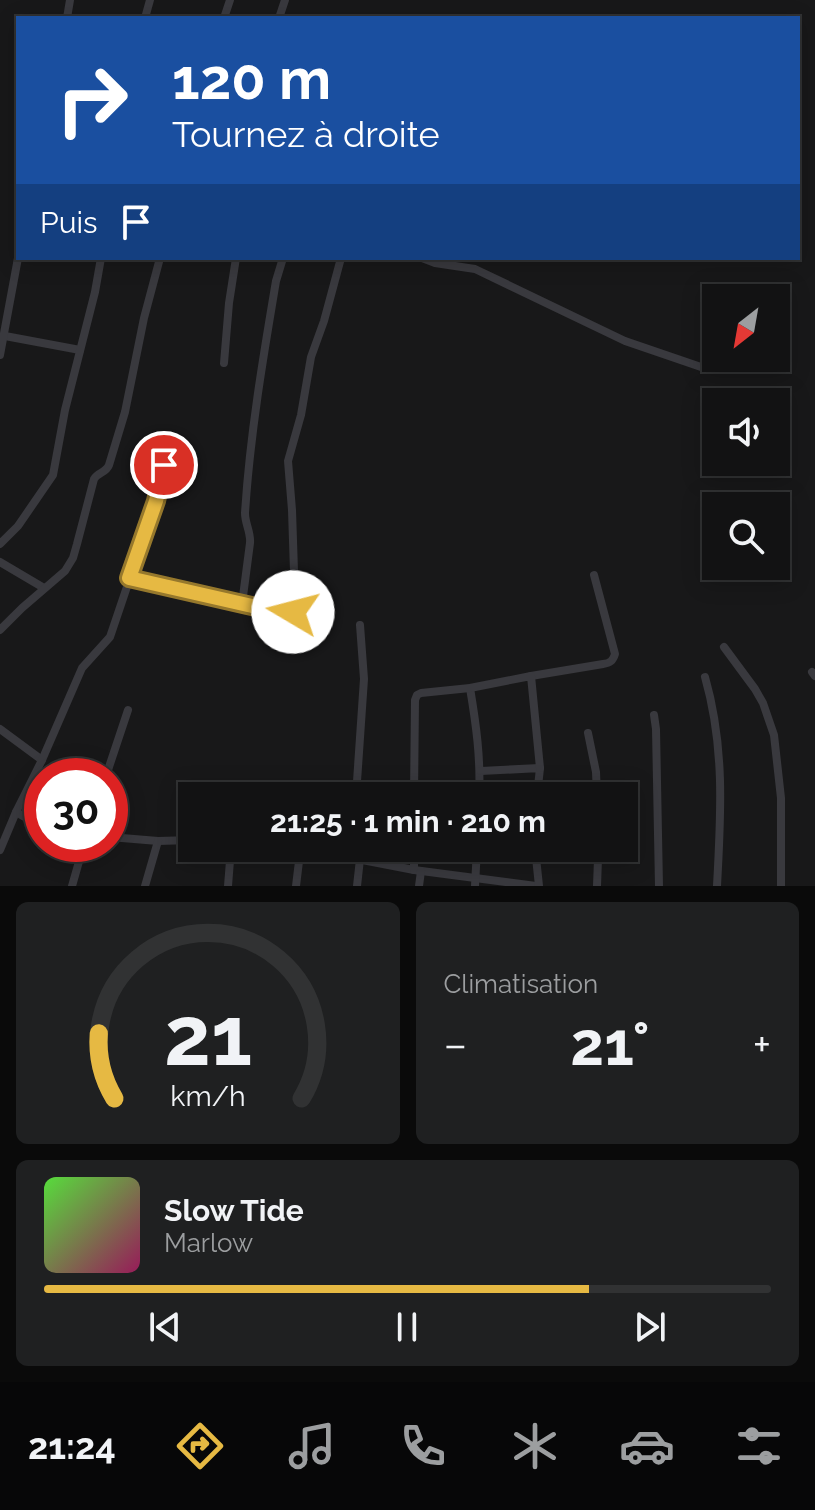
<!DOCTYPE html>
<html lang="fr">
<meta charset="utf-8">
<style>
:root{--surface:#121213;--page:#1f2021;--text:#f1f3f6;--muted:#9c9ea0;--line:#313233;--accent:#e6b943}
body{margin:0;font-family:Raleway,sans-serif;background:var(--page);color:var(--text);height:100vh;display:flex;flex-direction:column;font-size:30px;white-space:nowrap}
*{box-sizing:border-box;margin:0}
p{font-size:26px;color:var(--muted)}
.icon{flex:none;width:44px;height:44px;fill:none;stroke:currentColor;stroke-width:2;stroke-linecap:round;stroke-linejoin:round}
.map{position:relative;height:886px;overflow:hidden}
.details{display:flex;flex-direction:column;gap:16px;padding:16px;background:#0a0a0a;flex:1}
.details>*{flex:none}
.guide{position:absolute;left:16px;top:16px;width:784px;height:244px;border-radius:0px;box-shadow:0 4px 20px #0003,0 0 0 2px var(--line);background:#1a4fa0;color:#fff;overflow:hidden}
.needle{width:52px;rotate:211deg}
.tools{position:absolute;left:702px;top:284px;display:grid;gap:16px}
.tools a{display:grid;place-items:center;width:88px;height:88px;border-radius:0px;background:var(--surface);box-shadow:0 4px 20px #0003,0 0 0 2px var(--line);font-size:40px}
.speed{position:absolute;left:24px;top:758px;display:flex;gap:16px;font-size:40px;font-weight:700;text-align:center}
.speed>*{display:grid;place-content:center;width:104px;height:104px;border-radius:50%;background:var(--surface);box-shadow:0 4px 20px #0003,0 0 0 2px var(--line);line-height:1}
.speed .limit{border:12px solid #d22;background:#fff;color:#111}
.pin{position:absolute;display:grid;place-items:center;width:68px;height:68px;color:#fff;margin:-34px;border:4px solid #fff;border-radius:50%;box-shadow:0 2px 8px #0007}
.me{position:absolute;width:88px;margin:-44px;rotate:278deg;stroke-linejoin:round;filter:drop-shadow(0 0 6px #0008)}
.turn{display:flex;align-items:center;gap:28px;height:168px;padding:0 24px;font-size:36px}
.turn .icon{width:104px;height:104px;stroke-width:2.5}
.turn b{display:block;font-size:56px;line-height:68px}
.then{display:flex;align-items:center;height:76px;padding:0 24px;background:#0003;gap:16px;font-size:30px}
.big{font-size:60px;font-weight:700;line-height:1.1}
.details .card{flex:1;display:flex;flex-direction:column;justify-content:center;gap:12px;min-width:0;padding:0 28px;border-radius:12px;background:var(--page)}
.details .dial{align-items:center;gap:0}
.dial svg{height:208px;overflow:visible;fill:none;stroke:var(--line);stroke-width:7;stroke-linecap:round;text-anchor:middle}
.dial text{fill:var(--text);stroke:none}
.song{display:flex;align-items:center;gap:24px}
.cover{width:96px;height:96px;border-radius:12px;background:linear-gradient(135deg,hsl(110 70% 55%),hsl(330 70% 35%))}
.played{height:8px;border-radius:4px;background:linear-gradient(90deg,var(--accent) 75%,var(--line) 75%)}
.keys{display:flex;justify-content:space-around;direction:ltr}
.heat{display:flex;justify-content:space-between;align-items:center;font-size:44px;direction:ltr}
.details .tiles{flex:1;display:grid;gap:16px;grid-template-columns:1fr 1fr}
.card:last-child{grid-column:span 2}
.trip{position:absolute;left:178px;top:782px;width:460px;height:80px;border-radius:0px;background:var(--surface);box-shadow:0 4px 20px #0003,0 0 0 2px var(--line);font-weight:700;line-height:80px;text-align:center}
.tabs{display:flex;height:128px;justify-content:space-around;align-items:center;background:#070708;color:var(--muted)}
.tabs .icon{width:56px;height:56px}
.tabs .current{color:var(--accent)}
.tabs b{font-size:36px;color:var(--text)}
.map>svg:first-child{display:block}
</style>
<div class="map">
<svg width="815" height="886" viewBox="0 0 815 886">
<rect width="100%" height="100%" fill="#181819"/>
<g fill="none" stroke-linecap="round" stroke-linejoin="round">
<!-- street -->
<g stroke="#39393e" stroke-width="8">
<path d="M 67,18 L 70,0"/>
<path d="M 145,18 L 150,0"/>
<path d="M 224,18 L 230,0"/>
<path d="M 279,18 L 285,0"/>
<path d="M 422,258 L 435,263 L 475,269 L 625,341 L 701,367"/>
<path d="M 5,336 L 80,350"/>
<path d="M 0,355 L 18,258"/>
<path d="M 224,363 L 229,303 L 236,258"/>
<path d="M 0,544 L 18,526 L 53,475 L 65,410 L 95,292 L 101,258"/>
<path d="M 0,562 L 44,588"/>
<path d="M 129,578 L 287,614 L 293,612 L 295,602 L 292,510 L 288,461 L 301,415 L 311,357 L 324,321 L 341,258"/>
<path d="M 242,604 L 250,543 C 251,532 245,524 245,513 C 250,435 263,358 276,281 L 283,258"/>
<path d="M 0,630 L 22,608 L 65,571 L 73,558 L 77,544 L 94,479 C 98,472 106,473 109,465 L 125,412 L 144,318 L 160,258"/>
<path d="M 724,647 L 755,689 L 763,703 L 774,735 L 781,798 L 781,886"/>
<path d="M 812,672 L 815,676"/>
<path d="M 531,676 L 603,664 C 610,663 613,661 615,654 L 594,575"/>
<path d="M 705,677 C 725,747 721,814 717,886"/>
<path d="M 470,688 C 476,724 481,759 479,796"/>
<path d="M 654,715 L 656,729 L 659,886"/>
<path d="M 0,729 L 42,760"/>
<path d="M 588,733 L 596,772 L 597,796"/>
<path d="M 481,771 L 540,768 L 537,796"/>
<path d="M 106,776 L 128,710"/>
<path d="M 356,796 L 364,679 L 360,625"/>
<path d="M 414,796 L 415,700 L 417,695 L 421,693 L 470,688 L 531,676 L 540,768"/>
<path d="M 16,812 L 42,827"/>
<path d="M 110,837 L 158,841 L 192,840"/>
<path d="M 258,848 L 352,858 L 414,870 L 536,886"/>
<path d="M 535,848 L 539,886"/>
<path d="M 596,848 L 598,859 L 597,886"/>
<path d="M 0,850 L 16,812 L 42,760 L 82,668 L 110,637 L 156,501 L 164,465"/>
<path d="M 414,870 L 414,848"/>
<path d="M 72,886 L 84,844"/>
<path d="M 145,886 L 158,841"/>
<path d="M 228,886 L 231,848"/>
<path d="M 296,886 L 300,853"/>
<path d="M 357,886 L 360,859"/>
<path d="M 419,886 L 421,871"/>
<path d="M 475,886 L 477,848"/>
</g>
</g>
<g fill="none" stroke-linecap="round" stroke-linejoin="round">
<!-- route casing -->
<g stroke="#96782c" stroke-width="20">
<path id="route" d="M 164,465 L 156,501 L 129,578 L 287,614 L 293,612"/>
</g>
<!-- route -->
<use href="#route" stroke="#e6b943" stroke-width="14"/>
</g>
</svg>
<div class="tools">
<a><svg class="needle" viewBox="-14 -14 28 28"><path d="M0-13l5 13h-10z" fill="#e53935"/><path d="M0 13l5-13h-10z" fill="#9c9ea0"/></svg></a>
<a><svg class="icon" aria-label="sound" viewBox="0 0 24 24"><path d="M4 9h4l5-4v14l-5-4H4zM17 9q2 3 0 6"/></svg></a>
<a><svg class="icon" aria-label="search" viewBox="0 0 24 24"><circle cx="10" cy="10" r="6"/><path d="M15 15l6 6"/></svg></a>
</div>
<div class="speed"><div class="limit">30</div></div>
<div class="pin" style="left:164px;top:465px;background:#d93025"><svg class="icon" aria-label="arrive" viewBox="0 0 24 24"><path d="M6 21V4h12l-3 4 3 4H6"/></svg></div>
<svg class="me" style="left:293px;top:612px" viewBox="-20 -20 40 40"><circle r="19" fill="#fff"/><path d="M0-13L10 11 0 6-10 11z" fill="#e6b943"/></svg>
<div class="trip">21:25 · 1 min · 210 m</div>
<div class="guide">
<div class="turn"><svg class="icon" aria-label="right" viewBox="0 0 24 24"><path d="M7 20v-9h11M14 6l5 5-5 5"/></svg><div><b>120 m</b>Tournez à droite</div></div>
<div class="then">Puis<svg class="icon" aria-label="arrive" viewBox="0 0 24 24"><path d="M6 21V4h12l-3 4 3 4H6"/></svg></div>
</div>
</div>
<section class="details">
<div class="tiles">
<div class="card dial"><svg viewBox="0 0 100 80">
<path d="M14 69A42 42 0 1 1 86 69"/>
<path d="M14 69A42 42 0 0 1 8 44" stroke="#e6b943"/>
<text x="50" y="56" font-size="32" font-weight="700">21</text>
<text x="50" y="72" font-size="11">km/h</text>
</svg></div>
<div class="card"><p>Climatisation</p>
<div class="heat"><a>−</a><b class="big">21°</b><a>+</a></div>
</div>
<div class="card">
<div class="song"><i class="cover"></i><div><b>Slow Tide</b><p>Marlow</p></div></div>
<div class="played"></div>
<div class="keys"><svg class="icon" aria-label="previous" viewBox="0 0 24 24"><path d="M18 5L8 12l10 7zM5 5v14"/></svg><svg class="icon" aria-label="pause" viewBox="0 0 24 24"><path d="M8 5v14M16 5v14"/></svg><svg class="icon" aria-label="next" viewBox="0 0 24 24"><path d="M6 5l10 7-10 7zM19 5v14"/></svg></div>
</div>
</div>
</section>
<nav class="tabs">
<b>21:24</b>
<svg class="icon current" aria-label="directions" viewBox="0 0 24 24"><path d="M12 3l9 9-9 9-9-9zM9 14v-3h6M13 9l2 2-2 2"/></svg>
<svg class="icon" aria-label="music" viewBox="0 0 24 24"><path d="M9 18V5l10-2v13"/><circle cx="6" cy="18" r="3"/><circle cx="16" cy="16" r="3"/></svg>
<svg class="icon" aria-label="phone" viewBox="0 0 24 24"><path d="M5 4h4l2 5-3 2q2 4 5 5l2-3 5 2v4C11 20 4 13 5 4z"/></svg>
<svg class="icon" aria-label="climate" viewBox="0 0 24 24"><path d="M12 3v18M4 7l16 10M4 17L20 7"/></svg>
<svg class="icon" aria-label="car" viewBox="0 0 24 24"><path d="M5 17H2v-5l4-1 3-4h7l3 4 3 1v5h-3M9 17h6M6 11h13"/><circle cx="7" cy="17" r="2"/><circle cx="17" cy="17" r="2"/></svg>
<svg class="icon" aria-label="filters" viewBox="0 0 24 24"><path d="M4 7h16M4 17h16"/><circle cx="9" cy="7" r="2"/><circle cx="15" cy="17" r="2"/></svg>
</nav>
